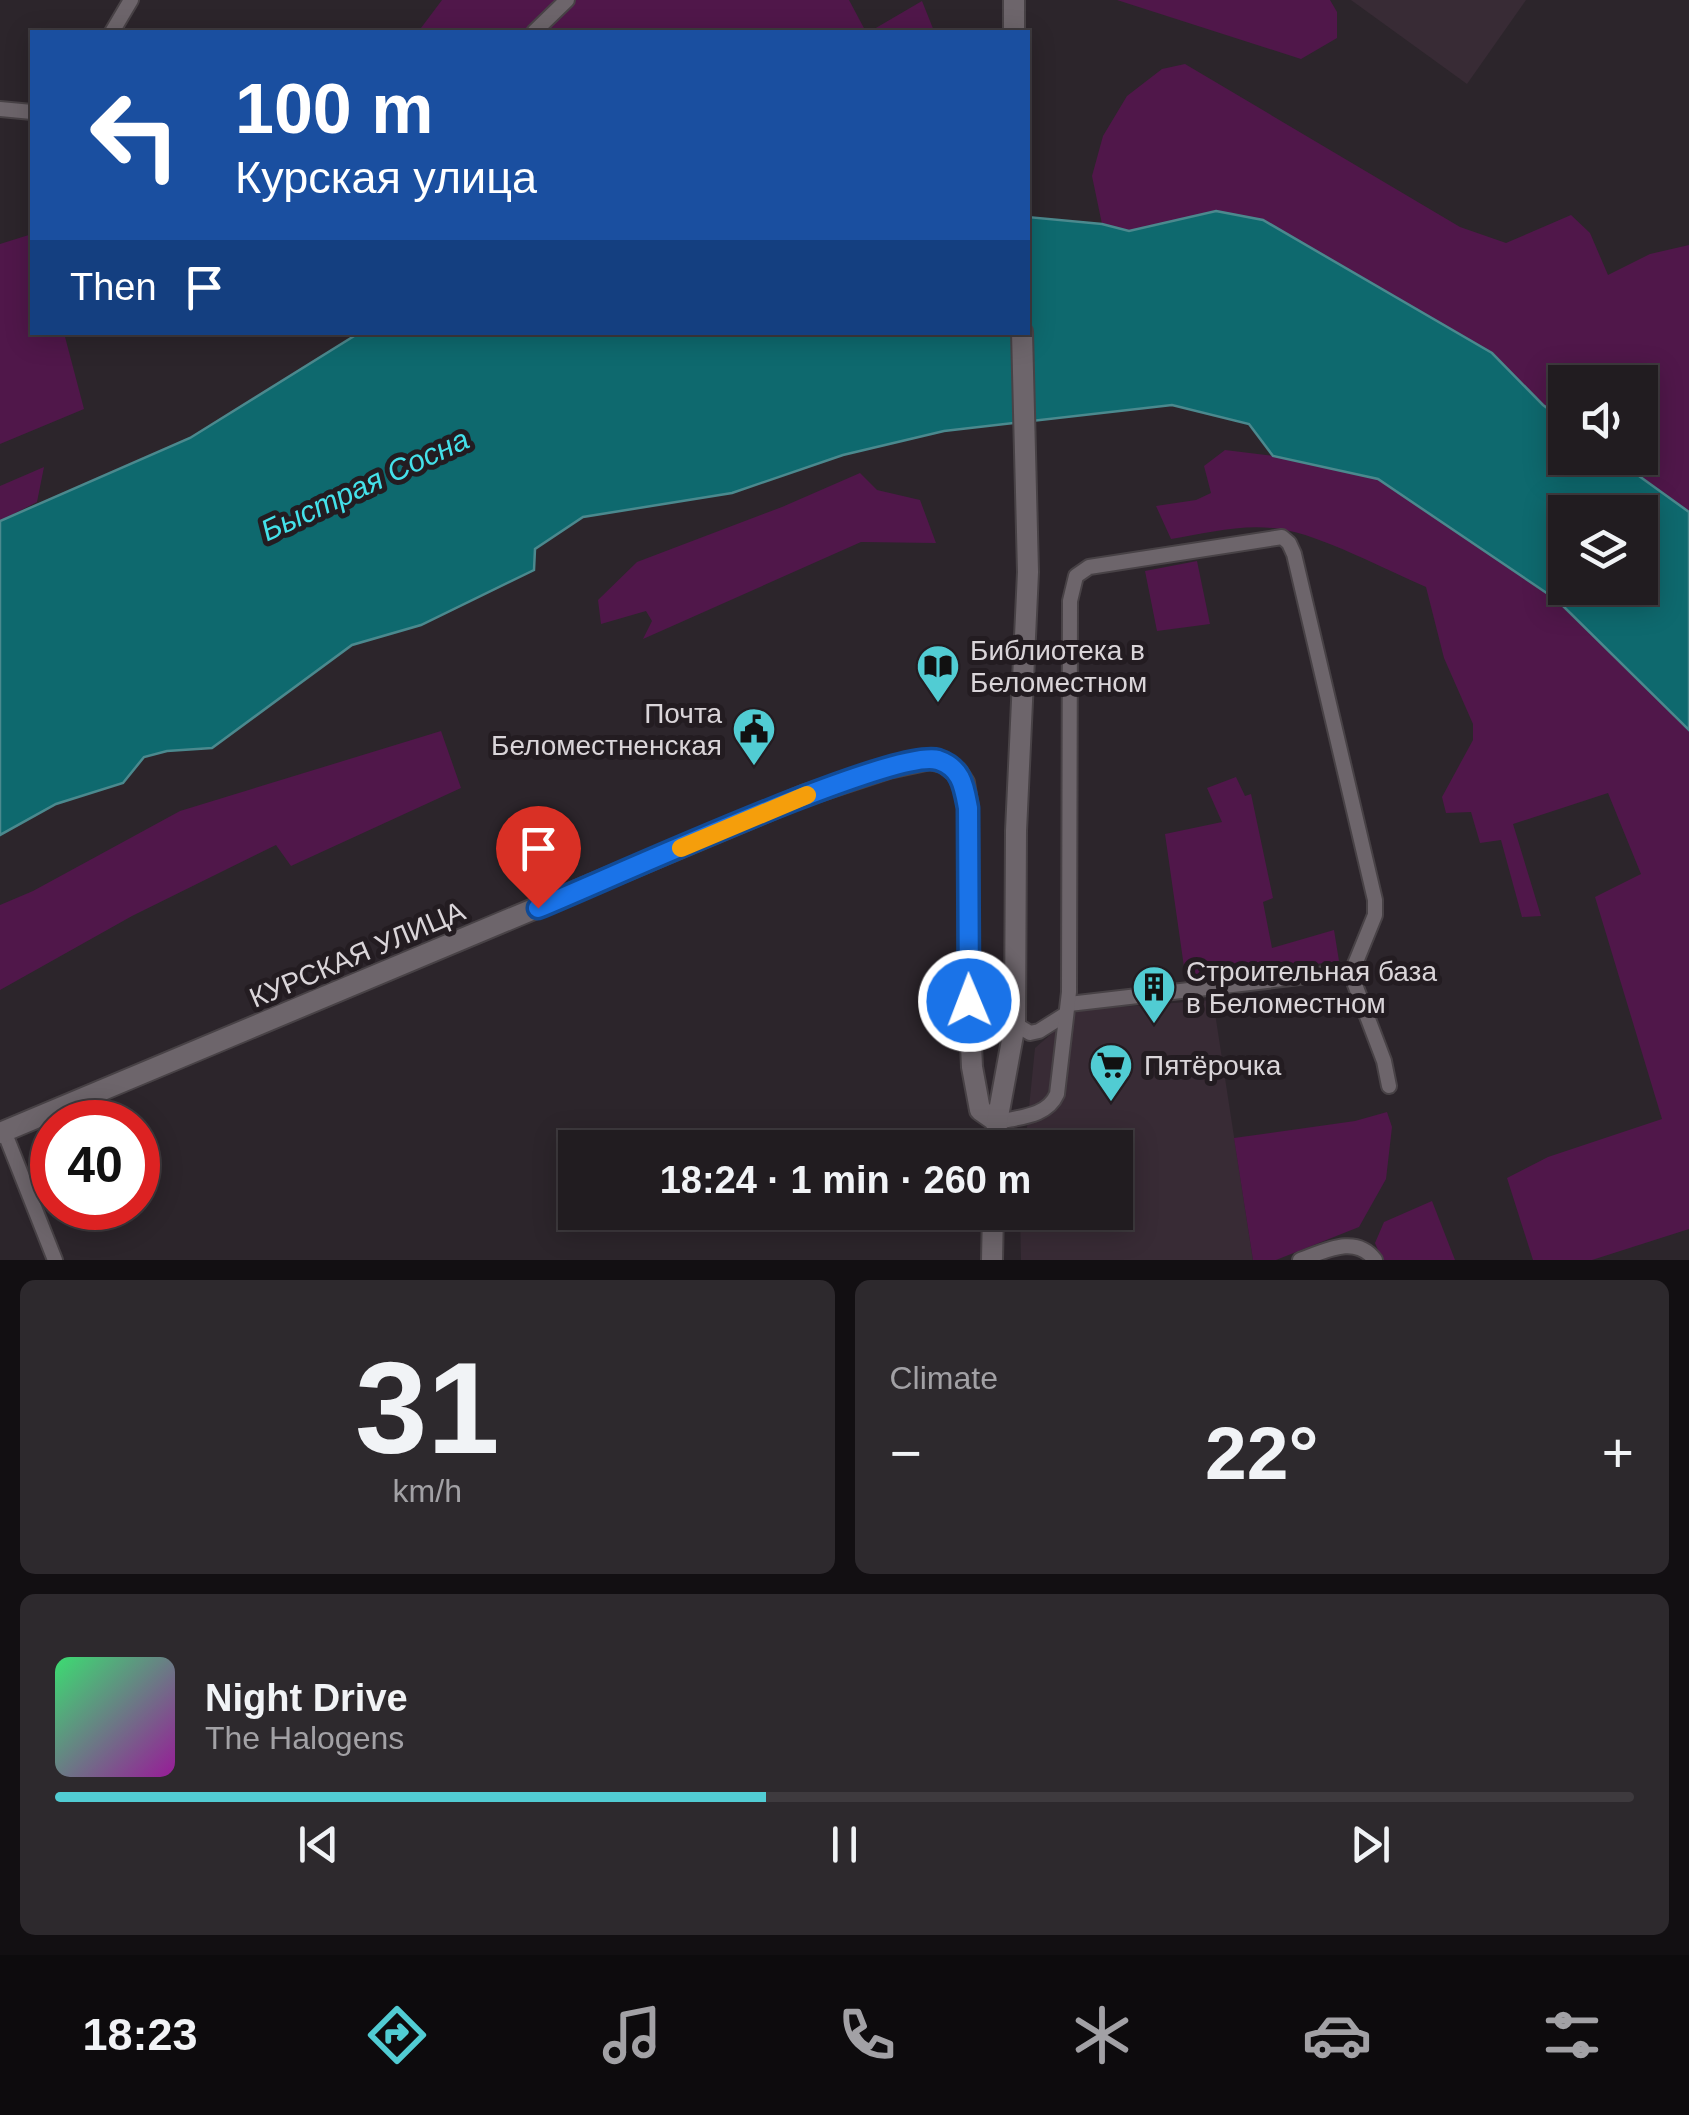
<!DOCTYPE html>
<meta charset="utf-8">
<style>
:root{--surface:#211c20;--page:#2d292d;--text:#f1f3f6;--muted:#a2a1a5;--line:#3e3a3e;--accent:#51ccd3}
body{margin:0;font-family:Arial,sans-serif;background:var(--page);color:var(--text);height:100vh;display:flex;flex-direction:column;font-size:38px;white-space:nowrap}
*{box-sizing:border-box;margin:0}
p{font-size:32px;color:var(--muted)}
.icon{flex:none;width:55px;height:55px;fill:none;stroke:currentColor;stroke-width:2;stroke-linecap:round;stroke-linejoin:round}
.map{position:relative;height:1260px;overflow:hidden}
.panel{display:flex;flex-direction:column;gap:20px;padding:20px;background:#120f12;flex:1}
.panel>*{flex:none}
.hud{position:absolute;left:30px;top:30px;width:1000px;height:305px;border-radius:0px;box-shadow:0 5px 25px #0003,0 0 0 2px var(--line);background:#1a4fa0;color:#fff;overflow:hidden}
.fabs{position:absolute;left:1548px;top:365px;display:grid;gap:20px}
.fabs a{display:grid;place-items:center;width:110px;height:110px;border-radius:0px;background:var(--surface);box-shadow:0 5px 25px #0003,0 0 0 2px var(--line);font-size:50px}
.speed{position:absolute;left:30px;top:1100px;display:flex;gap:20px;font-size:50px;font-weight:700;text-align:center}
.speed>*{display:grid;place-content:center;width:130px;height:130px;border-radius:50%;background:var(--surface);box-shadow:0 5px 25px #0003,0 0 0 2px var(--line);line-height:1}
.speed .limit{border:15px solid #d22;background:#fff;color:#111}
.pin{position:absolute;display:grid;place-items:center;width:85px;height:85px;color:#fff;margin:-102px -42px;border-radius:50% 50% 50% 0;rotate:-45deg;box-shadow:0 0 10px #0007}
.pin .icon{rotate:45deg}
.me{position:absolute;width:110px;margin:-55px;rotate:359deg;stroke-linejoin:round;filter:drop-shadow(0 0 8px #0008)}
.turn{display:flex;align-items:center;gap:35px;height:210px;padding:0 40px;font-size:45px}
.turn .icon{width:130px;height:130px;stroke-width:2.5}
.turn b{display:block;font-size:70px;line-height:85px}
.then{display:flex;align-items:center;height:95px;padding:0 40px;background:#0003;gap:20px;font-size:38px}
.big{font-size:75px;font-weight:700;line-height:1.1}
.panel .tile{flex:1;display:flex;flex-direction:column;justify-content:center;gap:15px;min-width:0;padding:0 35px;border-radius:15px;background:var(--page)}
.panel .dial{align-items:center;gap:0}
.dial b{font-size:130px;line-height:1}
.song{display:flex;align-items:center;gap:30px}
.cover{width:120px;height:120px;border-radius:15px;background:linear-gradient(135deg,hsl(140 70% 55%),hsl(300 70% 35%))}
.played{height:10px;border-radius:5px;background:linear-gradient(90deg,var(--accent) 45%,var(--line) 45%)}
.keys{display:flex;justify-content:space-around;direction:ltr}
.heat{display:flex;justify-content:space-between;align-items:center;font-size:55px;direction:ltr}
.panel .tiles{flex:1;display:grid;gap:20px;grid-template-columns:1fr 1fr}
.tile:last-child{grid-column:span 2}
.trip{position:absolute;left:558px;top:1130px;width:575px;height:100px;border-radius:0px;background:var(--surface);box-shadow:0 5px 25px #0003,0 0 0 2px var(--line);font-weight:700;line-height:100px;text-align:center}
.tab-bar{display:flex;height:160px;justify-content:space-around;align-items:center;background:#0d0b0d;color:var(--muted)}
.tab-bar .icon{width:70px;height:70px}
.tab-bar .selected{color:var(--accent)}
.tab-bar b{font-size:45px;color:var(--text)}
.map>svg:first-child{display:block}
</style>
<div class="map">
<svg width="1689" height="1260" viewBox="0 0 1689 1260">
<rect width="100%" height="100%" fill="#2c252b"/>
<!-- built -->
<g fill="#382b35">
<path d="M 1351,0 L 1526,0 L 1467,84 Z"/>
<path d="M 1213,1000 L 1253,1260 L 1021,1260 L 1020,1213 L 1115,1212 L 1115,1148 L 1025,1147 L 1035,1048 L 1079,1010 Z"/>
</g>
<!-- green -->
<g fill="#50174a">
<path d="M 442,0 L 849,0 L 866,32 L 418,32 Z"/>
<path d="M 1117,0 L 1330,0 L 1337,12 L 1337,38 L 1301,59 Z"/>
<path d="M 922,1 L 934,31 L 869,32 Z"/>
<path d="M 1185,64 L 1460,227 L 1506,243 L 1571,215 L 1590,233 L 1608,275 L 1650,254 L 1689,245 L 1689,512 L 1614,458 L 1640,458 L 1640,382 L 1565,382 L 1565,421 L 1543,405 L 1492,353 L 1216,211 L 1129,231 L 1102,224 L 1092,176 L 1103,136 L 1127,96 L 1162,69 Z"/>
<path d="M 32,234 L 32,332 L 64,333 L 84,409 L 0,444 L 0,244 Z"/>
<path d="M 1225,450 L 1274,456 L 1378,479 L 1557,600 L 1689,730 L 1689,1229 L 1592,1260 L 1533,1260 L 1507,1178 L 1548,1157 L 1662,1119 L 1595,897 L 1641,874 L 1608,793 L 1513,824 L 1541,916 L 1522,917 L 1501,840 L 1480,843 L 1471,812 L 1446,813 L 1442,797 L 1473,740 L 1473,724 L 1444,658 L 1426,587 C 1386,570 1321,535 1280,529 C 1245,523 1206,533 1171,539 L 1156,506 L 1196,500 L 1211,493 L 1204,466 Z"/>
<path d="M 44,467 L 37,502 L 0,521 L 0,486 Z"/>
<path d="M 860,473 L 877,490 L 920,500 L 936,543 L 861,542 L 643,639 L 652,621 L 646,611 L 601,624 L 598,600 L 637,562 L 782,507 Z"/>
<path d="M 1197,561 L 1210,624 L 1157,631 L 1145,571 Z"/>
<path d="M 441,731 L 461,788 L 291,866 L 276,845 L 132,916 L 0,990 L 0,905 L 33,891 L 180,811 Z"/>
<path d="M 1236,777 L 1245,796 L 1251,794 L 1273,898 L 1263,902 L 1272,948 L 1334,930 L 1339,961 L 1186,981 L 1165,834 L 1222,822 L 1207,788 Z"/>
<path d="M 1387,1112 L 1392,1127 L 1386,1179 L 1359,1227 L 1276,1260 L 1253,1260 L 1234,1138 L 1355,1121 Z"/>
<path d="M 1432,1201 L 1455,1260 L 1382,1260 L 1375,1243 L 1384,1222 Z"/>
</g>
<!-- water -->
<path fill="#0e696e" stroke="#4b898e" stroke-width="2.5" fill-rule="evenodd" d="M 1216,211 L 1263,220 L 1492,353 L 1543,405 L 1565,421 L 1565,458 L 1614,458 L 1689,512 L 1689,730 L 1557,600 L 1378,479 L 1273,456 L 1249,424 L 1172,405 L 944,431 L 843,455 L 732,493 L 583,517 L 535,549 L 534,570 L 421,625 L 352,645 L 212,748 L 167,751 L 144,757 L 123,783 L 56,804 L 0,835 L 0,521 L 190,438 L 359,333 L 1028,332 L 1028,217 L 1102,224 L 1129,231 ZM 1565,512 L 1640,512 L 1640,588 L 1565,588 Z"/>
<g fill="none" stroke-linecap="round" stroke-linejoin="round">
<!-- street casing -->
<g stroke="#484246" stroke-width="18">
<g id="street">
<path d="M 112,32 L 131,0"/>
<path d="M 534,32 L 567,0"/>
<path d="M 0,109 L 32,112"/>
<path d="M 1069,1004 L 1352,971"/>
<path d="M 971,1005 C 980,1022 997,1034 1015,1024 L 1030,1033 L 1039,1031 L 1066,1014"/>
<path d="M 997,1122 C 1019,1117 1047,1117 1057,1094 L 1069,992 L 1070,601 L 1076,576 L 1089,567 L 1282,537 L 1289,543 L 1294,554 L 1375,900 L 1375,915 L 1351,974 L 1384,1061 L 1389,1086"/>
<path d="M 4,1131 L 55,1260"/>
<path d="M 1300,1260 C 1325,1251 1356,1234 1375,1260"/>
</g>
</g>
<!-- secondary casing -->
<g stroke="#484246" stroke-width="24">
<g id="secondary">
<path d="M 1014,0 L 1014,32"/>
<path d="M 0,1133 L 803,796 L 888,768 L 930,759 L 943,762 L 957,772 L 964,783 L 968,808 L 969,1001 L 972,1067 L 980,1110 L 997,1122"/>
<path d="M 996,1148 L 997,1122 L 1015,1024 L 1016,831 L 1028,572 L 1022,332"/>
<path d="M 992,1260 L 993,1212"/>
</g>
</g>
<!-- street -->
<use href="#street" stroke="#6d656b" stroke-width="14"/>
<!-- secondary -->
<use href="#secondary" stroke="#6d656b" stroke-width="20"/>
</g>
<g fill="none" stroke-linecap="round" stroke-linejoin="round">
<!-- route casing -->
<g stroke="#114b97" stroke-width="25">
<path id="route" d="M 538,908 C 598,884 894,747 938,760 C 962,768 964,787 968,808 L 969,1001"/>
</g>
<!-- route -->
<use href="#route" stroke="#1a73e8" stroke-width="18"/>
<!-- slow -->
<path stroke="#f59e0b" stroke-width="18" d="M 681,848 L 807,795"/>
</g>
<!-- icons -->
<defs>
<g id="library-pin" transform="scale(2.25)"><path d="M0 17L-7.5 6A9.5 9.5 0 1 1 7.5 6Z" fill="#51ccd3" stroke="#231c21"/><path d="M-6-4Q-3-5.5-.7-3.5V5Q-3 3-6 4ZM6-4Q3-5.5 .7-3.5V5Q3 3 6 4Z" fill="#111"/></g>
<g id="civic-pin" transform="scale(2.25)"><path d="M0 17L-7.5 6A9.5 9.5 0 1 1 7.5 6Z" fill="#51ccd3" stroke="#231c21"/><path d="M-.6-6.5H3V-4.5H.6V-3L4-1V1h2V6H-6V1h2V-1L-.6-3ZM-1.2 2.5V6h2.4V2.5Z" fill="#111"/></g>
<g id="building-pin" transform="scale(2.25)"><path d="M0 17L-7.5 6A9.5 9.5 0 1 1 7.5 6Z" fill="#51ccd3" stroke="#231c21"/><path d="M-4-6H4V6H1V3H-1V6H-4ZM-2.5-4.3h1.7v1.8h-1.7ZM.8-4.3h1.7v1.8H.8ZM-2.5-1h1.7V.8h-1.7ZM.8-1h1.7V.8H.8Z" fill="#111"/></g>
<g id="supermarket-pin" transform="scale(2.25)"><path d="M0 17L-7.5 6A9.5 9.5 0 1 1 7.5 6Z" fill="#51ccd3" stroke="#231c21"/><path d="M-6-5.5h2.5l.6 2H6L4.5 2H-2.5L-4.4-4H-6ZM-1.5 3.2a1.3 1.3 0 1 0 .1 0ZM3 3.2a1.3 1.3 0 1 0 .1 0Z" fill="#111"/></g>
</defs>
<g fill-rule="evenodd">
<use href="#library-pin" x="938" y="666"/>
<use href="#civic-pin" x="754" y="729"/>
<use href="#building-pin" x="1154" y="987"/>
<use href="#supermarket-pin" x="1111" y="1065"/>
</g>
<g text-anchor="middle" stroke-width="10" stroke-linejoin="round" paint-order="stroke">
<!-- poi labels -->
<g font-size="28" fill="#dad5d9" stroke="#231c21" text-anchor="start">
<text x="970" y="660">Библиотека в<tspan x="970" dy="32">Беломестном</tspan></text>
<text x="722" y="723" text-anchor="end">Почта<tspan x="722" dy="32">Беломестненская</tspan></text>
<text x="1186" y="981">Строительная база<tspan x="1186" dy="32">в Беломестном</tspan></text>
<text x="1144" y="1075">Пятёрочка</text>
</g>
<!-- street labels -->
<g font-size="28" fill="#dad5d9" stroke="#231c21">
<text transform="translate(357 954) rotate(-23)" y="10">КУРСКАЯ УЛИЦА</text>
</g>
<!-- water labels -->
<g font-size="30" font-style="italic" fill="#44e1ea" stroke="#231c21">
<text transform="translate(365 485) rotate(-25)" y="10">Быстрая Сосна</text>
</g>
</g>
</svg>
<div class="fabs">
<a><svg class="icon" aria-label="sound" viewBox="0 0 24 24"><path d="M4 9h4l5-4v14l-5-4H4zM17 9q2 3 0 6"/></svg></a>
<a><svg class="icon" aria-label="layers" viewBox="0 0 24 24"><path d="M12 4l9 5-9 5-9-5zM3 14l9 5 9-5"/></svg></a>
</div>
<div class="speed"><div class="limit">40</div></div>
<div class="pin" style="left:538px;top:908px;background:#d93025"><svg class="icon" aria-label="arrive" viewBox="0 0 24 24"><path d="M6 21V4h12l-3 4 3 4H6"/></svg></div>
<svg class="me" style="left:969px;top:1001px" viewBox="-20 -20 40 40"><circle r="17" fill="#1a73e8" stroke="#fff" stroke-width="3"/><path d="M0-11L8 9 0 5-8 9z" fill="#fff"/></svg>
<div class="trip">18:24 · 1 min · 260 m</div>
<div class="hud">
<div class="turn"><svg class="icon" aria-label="left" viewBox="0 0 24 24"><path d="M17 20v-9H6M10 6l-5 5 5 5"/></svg><div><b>100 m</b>Курская улица</div></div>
<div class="then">Then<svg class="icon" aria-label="arrive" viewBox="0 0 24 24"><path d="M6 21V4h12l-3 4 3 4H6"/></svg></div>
</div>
</div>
<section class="panel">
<div class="tiles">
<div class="tile dial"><b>31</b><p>km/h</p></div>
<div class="tile"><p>Climate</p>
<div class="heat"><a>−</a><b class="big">22°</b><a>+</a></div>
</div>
<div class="tile">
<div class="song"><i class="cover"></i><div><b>Night Drive</b><p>The Halogens</p></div></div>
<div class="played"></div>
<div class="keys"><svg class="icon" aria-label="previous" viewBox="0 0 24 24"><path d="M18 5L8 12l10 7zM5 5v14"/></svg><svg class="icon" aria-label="pause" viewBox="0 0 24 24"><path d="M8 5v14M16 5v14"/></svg><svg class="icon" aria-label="next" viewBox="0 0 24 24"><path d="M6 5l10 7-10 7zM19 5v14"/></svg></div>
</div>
</div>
</section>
<nav class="tab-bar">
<b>18:23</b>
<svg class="icon selected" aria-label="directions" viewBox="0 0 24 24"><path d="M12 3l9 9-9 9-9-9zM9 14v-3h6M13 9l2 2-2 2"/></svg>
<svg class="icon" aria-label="music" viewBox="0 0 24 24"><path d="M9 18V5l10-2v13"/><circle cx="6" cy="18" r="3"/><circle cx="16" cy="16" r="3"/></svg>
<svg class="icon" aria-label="phone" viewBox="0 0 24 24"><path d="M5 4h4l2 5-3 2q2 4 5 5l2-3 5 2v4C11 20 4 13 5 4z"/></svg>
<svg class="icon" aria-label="climate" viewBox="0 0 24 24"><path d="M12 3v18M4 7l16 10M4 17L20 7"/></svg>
<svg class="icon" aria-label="car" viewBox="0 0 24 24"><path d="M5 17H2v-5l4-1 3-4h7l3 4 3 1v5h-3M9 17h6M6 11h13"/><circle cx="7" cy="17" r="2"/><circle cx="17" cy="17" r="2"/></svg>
<svg class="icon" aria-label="filters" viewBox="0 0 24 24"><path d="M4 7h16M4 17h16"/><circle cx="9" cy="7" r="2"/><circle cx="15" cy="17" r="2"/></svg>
</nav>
